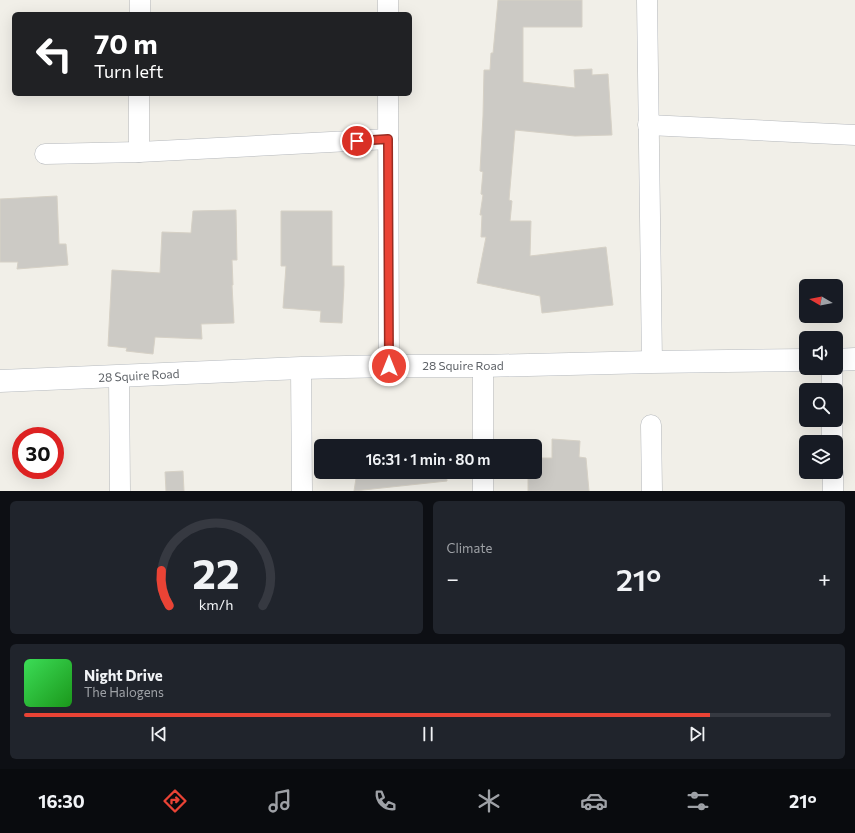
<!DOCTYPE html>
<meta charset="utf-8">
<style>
:root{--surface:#171b24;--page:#20242c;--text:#f1f3f6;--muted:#9ea1a6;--line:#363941;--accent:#ea4335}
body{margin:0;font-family:Commissioner,sans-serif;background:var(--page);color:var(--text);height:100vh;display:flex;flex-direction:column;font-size:15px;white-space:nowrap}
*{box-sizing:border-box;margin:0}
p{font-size:13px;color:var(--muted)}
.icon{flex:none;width:22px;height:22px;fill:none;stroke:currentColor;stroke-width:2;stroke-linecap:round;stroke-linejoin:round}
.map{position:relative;height:491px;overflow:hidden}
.drawer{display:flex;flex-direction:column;gap:10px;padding:10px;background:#0d0f14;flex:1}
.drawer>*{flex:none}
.guide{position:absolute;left:12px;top:12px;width:400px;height:84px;border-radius:6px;box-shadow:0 4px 16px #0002;background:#202124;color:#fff;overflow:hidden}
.needle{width:26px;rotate:280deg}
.tools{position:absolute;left:799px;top:279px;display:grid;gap:8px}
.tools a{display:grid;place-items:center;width:44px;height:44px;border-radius:6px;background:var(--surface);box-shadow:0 4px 16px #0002;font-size:20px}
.speed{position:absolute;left:12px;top:427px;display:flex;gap:8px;font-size:20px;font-weight:700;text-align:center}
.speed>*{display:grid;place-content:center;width:52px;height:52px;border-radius:50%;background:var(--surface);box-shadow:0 4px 16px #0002;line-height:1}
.speed .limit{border:6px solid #d22;background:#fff;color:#111}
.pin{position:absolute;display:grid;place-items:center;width:34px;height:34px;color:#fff;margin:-17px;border:2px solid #fff;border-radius:50%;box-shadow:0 1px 4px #0007}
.me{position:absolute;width:44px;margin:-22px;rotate:0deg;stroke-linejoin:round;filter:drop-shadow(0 0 3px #0008)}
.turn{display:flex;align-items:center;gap:14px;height:84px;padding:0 16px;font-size:18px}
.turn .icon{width:52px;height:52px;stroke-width:2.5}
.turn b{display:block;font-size:28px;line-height:34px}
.big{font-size:30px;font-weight:600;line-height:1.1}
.drawer .tile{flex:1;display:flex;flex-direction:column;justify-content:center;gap:6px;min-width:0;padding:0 14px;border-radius:6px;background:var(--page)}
.drawer .dial{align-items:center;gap:0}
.dial svg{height:104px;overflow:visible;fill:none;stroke:var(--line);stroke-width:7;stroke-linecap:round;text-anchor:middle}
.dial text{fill:var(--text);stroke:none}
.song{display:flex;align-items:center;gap:12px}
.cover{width:48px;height:48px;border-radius:6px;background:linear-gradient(135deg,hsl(130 70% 55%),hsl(120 70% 35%))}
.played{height:4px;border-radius:2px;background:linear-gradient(90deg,var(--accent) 85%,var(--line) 85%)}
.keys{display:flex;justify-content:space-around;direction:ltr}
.heat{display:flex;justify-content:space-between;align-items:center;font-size:22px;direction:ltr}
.drawer .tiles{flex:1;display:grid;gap:10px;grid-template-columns:1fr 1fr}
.tile:last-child{grid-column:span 2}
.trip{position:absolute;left:314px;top:439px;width:228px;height:40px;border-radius:6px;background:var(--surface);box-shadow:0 4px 16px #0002;font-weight:600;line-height:40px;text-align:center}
.menu{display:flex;height:64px;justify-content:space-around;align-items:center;background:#090b0e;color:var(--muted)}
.menu .icon{width:28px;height:28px}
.menu .active{color:var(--accent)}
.menu b{font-size:18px;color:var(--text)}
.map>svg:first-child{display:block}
</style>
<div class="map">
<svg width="855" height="491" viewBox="0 0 855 491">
<rect width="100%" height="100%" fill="#f1efe8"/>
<!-- building -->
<g fill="#cccac5" stroke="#d6d1c6">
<path d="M 498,0 L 582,0 L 582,27 L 523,27 L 523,82 L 575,88 L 574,70 L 592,69 L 592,75 L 608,74 L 612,135 L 575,136 L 515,130 L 509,200 L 512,201 L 510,221 L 531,221 L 530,256 L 606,247 L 613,305 L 542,313 L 540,296 L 477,283 L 486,237 L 481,237 L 482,215 L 480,215 L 483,195 L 481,194 L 483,172 L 480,171 L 483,116 L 484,70 L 490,70 L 491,53 L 493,53 Z"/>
<path d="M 57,196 L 59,244 L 66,244 L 68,265 L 17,269 L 18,262 L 0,262 L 0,199 Z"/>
<path d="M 236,210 L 237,260 L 232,260 L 233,285 L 232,285 L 234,323 L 201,324 L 202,339 L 155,337 L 153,354 L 126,351 L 127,348 L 108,346 L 112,270 L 160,273 L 162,232 L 191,233 L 193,211 Z"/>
<path d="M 281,211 L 332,211 L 332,266 L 344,266 L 344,285 L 342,323 L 320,322 L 321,311 L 283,308 L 286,266 L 281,266 Z"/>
<path d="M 552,439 L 580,441 L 579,457 L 586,458 L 589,491 L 528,491 L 528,472 L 535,472 L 535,458 L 552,458 Z"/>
<path d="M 362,441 L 405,446 L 361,446 Z"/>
<path d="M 442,441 L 442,446 L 417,446 L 417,443 Z"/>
<path d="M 183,471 L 184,491 L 166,491 L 165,472 Z"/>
<path d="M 357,472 L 446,472 L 447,481 L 354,491 Z"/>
</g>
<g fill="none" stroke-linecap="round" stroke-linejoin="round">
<!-- street casing -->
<g stroke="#b5b8bc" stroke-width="21">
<g id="street">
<path d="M 388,0 L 388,14"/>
<path d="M 647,0 L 652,362"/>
<path d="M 140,14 L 140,0"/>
<path d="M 388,94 L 389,366"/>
<path d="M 648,125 L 855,135"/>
<path d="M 139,152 L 139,94"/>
<path d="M 45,154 L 139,152 L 388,139"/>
<path d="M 301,368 L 302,491"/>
<path d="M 832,368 L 832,390"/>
<path d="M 119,377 L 120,491"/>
<path d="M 832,420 L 832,442"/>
<path d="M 651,425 L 652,491"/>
<path d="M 483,446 L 483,366"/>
<path d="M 833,472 L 833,491"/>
<path d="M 483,491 L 483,472"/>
</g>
</g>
<!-- secondary casing -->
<g stroke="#b6babf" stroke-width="23">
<g id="secondary">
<path d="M 836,360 L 855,359"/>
<path d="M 0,381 L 301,368 L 389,366 L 483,366 L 652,362 L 806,360"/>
</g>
</g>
<!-- street -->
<use href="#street" stroke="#fff" stroke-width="20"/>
<!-- secondary -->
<use href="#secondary" stroke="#fff" stroke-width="22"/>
</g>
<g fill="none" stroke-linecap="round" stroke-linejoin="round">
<!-- route casing -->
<g stroke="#982c22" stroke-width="10">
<path id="route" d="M 357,141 L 388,139 L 389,366"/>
</g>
<!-- route -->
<use href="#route" stroke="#ea4335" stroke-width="7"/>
</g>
<g text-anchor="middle" stroke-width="4" stroke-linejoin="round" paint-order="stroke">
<!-- street labels -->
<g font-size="12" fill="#5f6368" stroke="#fff">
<text x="463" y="370">28 Squire Road</text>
<text transform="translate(139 376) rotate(-3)" y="4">28 Squire Road</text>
</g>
</g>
</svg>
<div class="tools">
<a><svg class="needle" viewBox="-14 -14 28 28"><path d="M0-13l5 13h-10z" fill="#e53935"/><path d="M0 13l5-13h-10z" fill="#9ea1a6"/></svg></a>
<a><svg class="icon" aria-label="sound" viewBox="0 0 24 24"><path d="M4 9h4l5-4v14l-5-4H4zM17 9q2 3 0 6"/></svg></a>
<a><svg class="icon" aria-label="search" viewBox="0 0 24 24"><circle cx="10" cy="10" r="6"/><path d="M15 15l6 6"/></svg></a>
<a><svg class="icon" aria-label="layers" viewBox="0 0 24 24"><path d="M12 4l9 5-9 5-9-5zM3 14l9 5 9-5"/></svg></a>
</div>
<div class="speed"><div class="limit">30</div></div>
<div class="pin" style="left:357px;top:141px;background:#d93025"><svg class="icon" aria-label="arrive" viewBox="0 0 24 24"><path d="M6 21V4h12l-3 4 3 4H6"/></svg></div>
<svg class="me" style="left:389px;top:366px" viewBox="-20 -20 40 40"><circle r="17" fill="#ea4335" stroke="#fff" stroke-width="3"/><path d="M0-11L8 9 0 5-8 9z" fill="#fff"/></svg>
<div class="trip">16:31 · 1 min · 80 m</div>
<div class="guide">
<div class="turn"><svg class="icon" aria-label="left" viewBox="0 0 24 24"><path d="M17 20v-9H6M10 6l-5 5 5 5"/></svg><div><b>70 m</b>Turn left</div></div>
</div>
</div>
<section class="drawer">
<div class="tiles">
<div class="tile dial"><svg viewBox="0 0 100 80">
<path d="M14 69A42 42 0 1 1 86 69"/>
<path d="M14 69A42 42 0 0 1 8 42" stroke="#ea4335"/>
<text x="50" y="56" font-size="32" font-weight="700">22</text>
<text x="50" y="72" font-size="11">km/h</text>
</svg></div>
<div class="tile"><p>Climate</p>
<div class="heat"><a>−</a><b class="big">21°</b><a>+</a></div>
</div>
<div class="tile">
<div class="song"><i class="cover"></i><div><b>Night Drive</b><p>The Halogens</p></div></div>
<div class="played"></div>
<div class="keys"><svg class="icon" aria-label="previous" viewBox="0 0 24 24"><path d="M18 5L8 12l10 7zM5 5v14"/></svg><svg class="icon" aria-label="pause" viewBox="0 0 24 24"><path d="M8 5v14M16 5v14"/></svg><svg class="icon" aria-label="next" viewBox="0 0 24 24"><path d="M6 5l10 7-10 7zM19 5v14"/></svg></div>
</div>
</div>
</section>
<nav class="menu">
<b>16:30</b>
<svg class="icon active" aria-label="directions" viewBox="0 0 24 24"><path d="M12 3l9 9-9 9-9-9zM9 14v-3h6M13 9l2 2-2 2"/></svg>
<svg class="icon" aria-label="music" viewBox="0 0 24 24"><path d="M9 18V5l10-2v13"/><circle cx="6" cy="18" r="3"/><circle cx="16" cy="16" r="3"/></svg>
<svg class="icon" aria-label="phone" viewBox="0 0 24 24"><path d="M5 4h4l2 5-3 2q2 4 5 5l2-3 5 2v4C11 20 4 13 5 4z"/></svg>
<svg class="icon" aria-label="climate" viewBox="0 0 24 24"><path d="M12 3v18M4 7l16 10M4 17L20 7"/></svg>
<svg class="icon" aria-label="car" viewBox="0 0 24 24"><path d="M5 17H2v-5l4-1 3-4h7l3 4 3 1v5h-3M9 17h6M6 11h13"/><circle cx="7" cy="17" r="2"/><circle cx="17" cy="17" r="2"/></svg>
<svg class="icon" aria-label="filters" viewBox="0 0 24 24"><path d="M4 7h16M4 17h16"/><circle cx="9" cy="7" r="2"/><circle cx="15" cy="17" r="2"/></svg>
<b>21°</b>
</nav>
